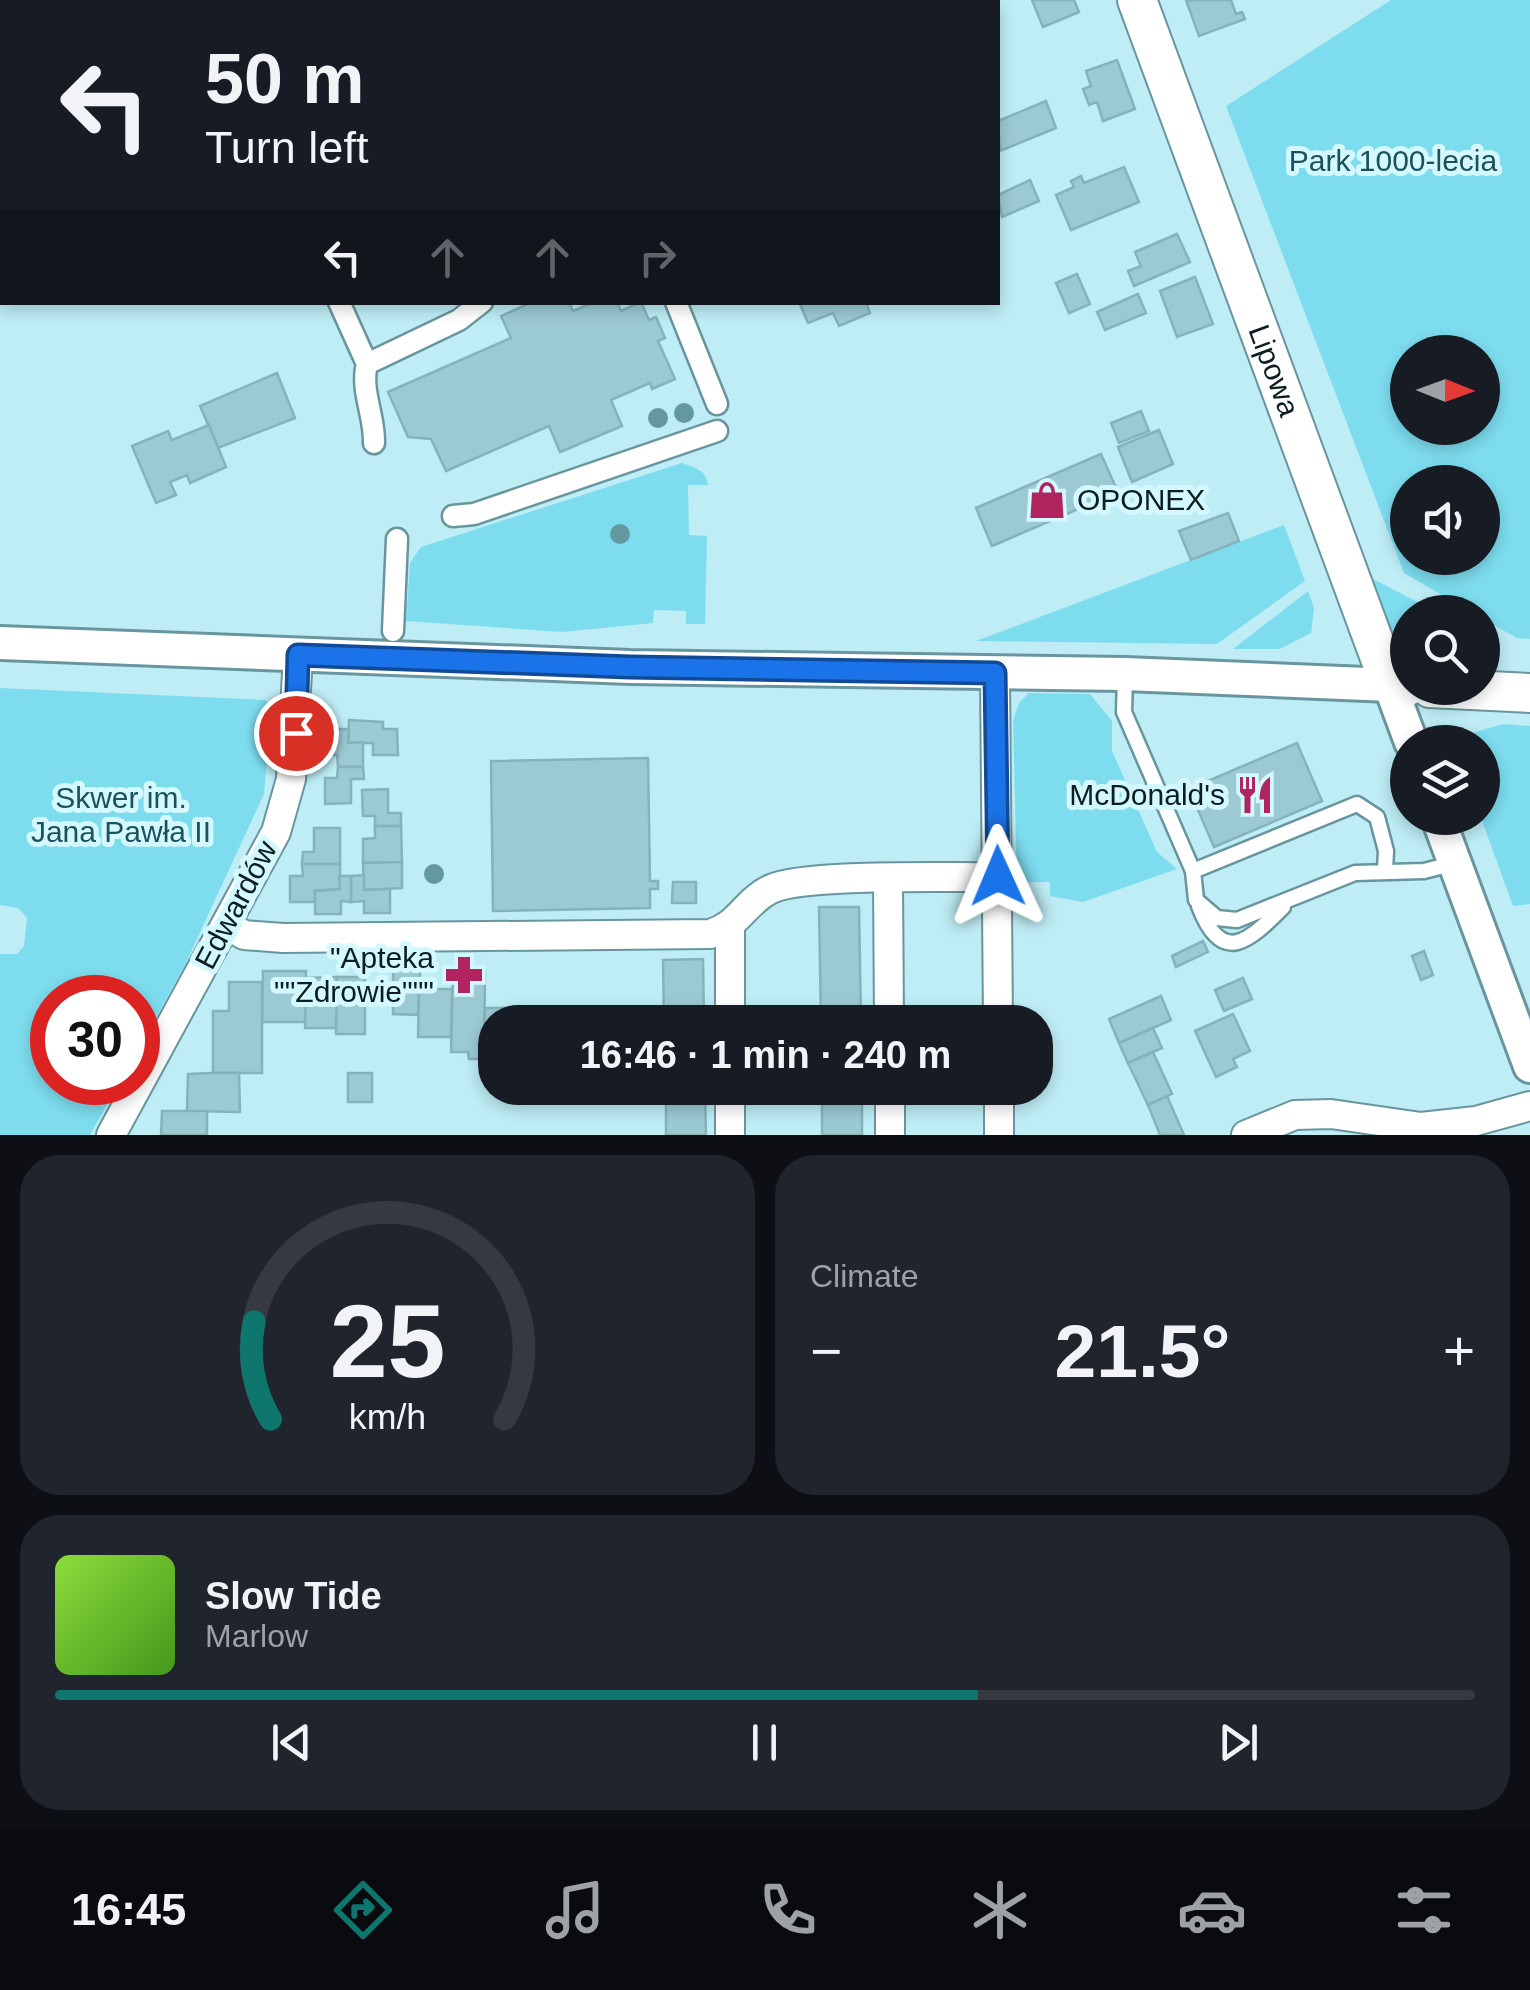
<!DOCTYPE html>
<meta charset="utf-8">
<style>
:root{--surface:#171b24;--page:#20242c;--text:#f1f3f6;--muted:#9ea1a6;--line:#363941;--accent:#0f766e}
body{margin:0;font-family:Arial,sans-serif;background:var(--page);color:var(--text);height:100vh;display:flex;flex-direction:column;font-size:38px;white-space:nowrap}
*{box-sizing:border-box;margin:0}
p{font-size:32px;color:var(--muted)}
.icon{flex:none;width:55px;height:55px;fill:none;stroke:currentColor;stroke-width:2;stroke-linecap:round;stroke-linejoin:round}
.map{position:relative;height:1135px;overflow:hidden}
.drawer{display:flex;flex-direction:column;gap:20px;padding:20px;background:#0d0f14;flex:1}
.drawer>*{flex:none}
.top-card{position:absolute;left:0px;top:0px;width:1000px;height:305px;box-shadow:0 5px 15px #0003;background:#171b24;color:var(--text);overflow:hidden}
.needle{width:65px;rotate:91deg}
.controls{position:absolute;left:1390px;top:335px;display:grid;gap:20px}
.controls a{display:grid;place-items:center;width:110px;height:110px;border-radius:50%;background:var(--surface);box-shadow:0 5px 15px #0003;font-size:50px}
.speed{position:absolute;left:30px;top:975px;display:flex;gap:20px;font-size:50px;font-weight:700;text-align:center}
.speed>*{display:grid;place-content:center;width:130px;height:130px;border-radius:50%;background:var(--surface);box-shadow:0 5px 15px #0003;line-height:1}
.speed .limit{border:15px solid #d22;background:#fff;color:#111}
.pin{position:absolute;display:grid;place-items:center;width:85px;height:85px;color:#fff;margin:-42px;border:5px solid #fff;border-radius:50%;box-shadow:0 2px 10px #0007}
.me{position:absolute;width:110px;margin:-55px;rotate:359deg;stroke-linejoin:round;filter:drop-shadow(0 0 8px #0008)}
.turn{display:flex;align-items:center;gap:35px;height:210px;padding:0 40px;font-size:45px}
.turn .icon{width:130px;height:130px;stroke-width:2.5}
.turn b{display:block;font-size:70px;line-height:85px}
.lanes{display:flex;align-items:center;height:95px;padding:0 40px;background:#0003;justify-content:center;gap:50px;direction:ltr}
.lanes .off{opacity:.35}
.big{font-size:75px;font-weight:700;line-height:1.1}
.drawer .tile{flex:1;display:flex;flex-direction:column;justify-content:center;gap:15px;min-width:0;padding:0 35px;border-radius:40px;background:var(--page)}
.drawer .dial{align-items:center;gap:0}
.dial svg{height:260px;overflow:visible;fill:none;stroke:var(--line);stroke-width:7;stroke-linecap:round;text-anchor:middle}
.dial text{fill:var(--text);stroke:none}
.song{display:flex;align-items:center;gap:30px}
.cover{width:120px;height:120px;border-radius:15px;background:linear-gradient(135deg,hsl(90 70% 55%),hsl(100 70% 35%))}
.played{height:10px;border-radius:5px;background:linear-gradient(90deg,var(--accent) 65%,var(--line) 65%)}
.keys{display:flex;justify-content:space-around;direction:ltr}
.heat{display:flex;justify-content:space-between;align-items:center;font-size:55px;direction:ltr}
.drawer .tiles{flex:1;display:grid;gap:20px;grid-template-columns:1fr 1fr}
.tile:last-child{grid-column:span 2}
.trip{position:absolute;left:478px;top:1005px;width:575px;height:100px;border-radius:40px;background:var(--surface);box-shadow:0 5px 15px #0003;font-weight:700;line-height:100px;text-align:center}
.dock{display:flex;height:160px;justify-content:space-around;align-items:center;background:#090b0e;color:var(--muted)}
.dock .icon{width:70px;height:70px}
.dock .active{color:var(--accent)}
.dock b{font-size:45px;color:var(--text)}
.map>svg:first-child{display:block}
</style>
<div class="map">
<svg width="1530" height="1135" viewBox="0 0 1530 1135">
<rect width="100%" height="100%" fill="#beedf5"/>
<!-- green -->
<g fill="#7dddef" fill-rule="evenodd">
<path d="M 1391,0 L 1530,0 L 1530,639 L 1517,638 L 1483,619 L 1482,612 L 1471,612 L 1404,573 L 1226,106 ZM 1482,352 L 1482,428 L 1408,428 L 1408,352 ZM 1482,482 L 1482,558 L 1408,558 L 1408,482 Z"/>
<path d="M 682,463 C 693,467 707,470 708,485 L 688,485 L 689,535 L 707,536 L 705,624 L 686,624 L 686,611 L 654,610 L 653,623 L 562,632 L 406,621 L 410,563 L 421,547 Z"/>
<path d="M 1284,525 L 1305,581 L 1217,644 L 976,641 Z"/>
<path d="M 1369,577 L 1437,612 L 1408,612 L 1407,648 L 1387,628 Z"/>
<path d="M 1308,591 L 1314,608 L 1311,633 L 1280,649 L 1233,649 Z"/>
<path d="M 0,688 L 265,700 L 272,705 L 264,794 L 185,965 L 138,1050 L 138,998 L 52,998 L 52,1082 L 119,1083 L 90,1135 L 0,1135 L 0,954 L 17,954 L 24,946 L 27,918 L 18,908 L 0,905 Z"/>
<path d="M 1029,693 L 1090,694 L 1112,721 L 1112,751 L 1157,852 L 1177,869 L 1083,902 L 1050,896 L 1050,882 L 1017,882 L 1013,721 L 1019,703 Z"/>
<path d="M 1503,724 L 1530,726 L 1530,904 L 1513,906 L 1481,818 L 1482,742 L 1462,742 L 1472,733 Z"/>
</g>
<!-- building -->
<g fill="#9ccad3" stroke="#85b3bb" stroke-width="2.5">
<path d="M 1032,0 L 1074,0 L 1079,12 L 1043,27 Z"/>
<path d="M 1186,0 L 1231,0 L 1236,14 L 1242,12 L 1245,19 L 1199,36 Z"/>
<path d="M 1117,60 L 1135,109 L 1103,121 L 1097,102 L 1089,105 L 1083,89 L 1091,86 L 1086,71 Z"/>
<path d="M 1046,101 L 1056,128 L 1000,151 L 998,121 Z"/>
<path d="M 1124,167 L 1139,202 L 1071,230 L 1056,195 L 1074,187 L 1071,181 L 1081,176 L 1084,183 Z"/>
<path d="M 1030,180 L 1039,201 L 1002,217 L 998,195 Z"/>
<path d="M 1177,234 L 1190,262 L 1134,286 L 1128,271 L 1141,266 L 1135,252 Z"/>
<path d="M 1077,274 L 1090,304 L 1069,313 L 1056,283 Z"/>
<path d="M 1195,277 L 1213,324 L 1177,337 L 1160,291 Z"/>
<path d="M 1138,294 L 1146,313 L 1105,330 L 1097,312 Z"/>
<path d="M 532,302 L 569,302 L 573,311 L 594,302 L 617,302 L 621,311 L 641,302 L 649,320 L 656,317 L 665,338 L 658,341 L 675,379 L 652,389 L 650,383 L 611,400 L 622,426 L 560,452 L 549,426 L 446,471 L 431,439 L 408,437 L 388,392 L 511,338 L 501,316 Z"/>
<path d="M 799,302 L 866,302 L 870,313 L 839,326 L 833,313 L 808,323 Z"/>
<path d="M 277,373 L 295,418 L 218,448 L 200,406 Z"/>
<path d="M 1141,411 L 1149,431 L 1119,443 L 1111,423 Z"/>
<path d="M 209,425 L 226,467 L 190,483 L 187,475 L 170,482 L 176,495 L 156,503 L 132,446 L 168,431 L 172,440 Z"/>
<path d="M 1159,430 L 1173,464 L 1132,482 L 1118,447 Z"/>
<path d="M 1101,454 L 1118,492 L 992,546 L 976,508 Z"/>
<path d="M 1228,513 L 1239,541 L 1191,560 L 1179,531 Z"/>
<path d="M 349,720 L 383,722 L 383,729 L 397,729 L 398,755 L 373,755 L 373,743 L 348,743 Z"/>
<path d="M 324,729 L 349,729 L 348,743 L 363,742 L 363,767 L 338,767 L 337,755 L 324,755 Z"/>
<path d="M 1297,743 L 1322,801 L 1214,847 L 1189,789 Z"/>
<path d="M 648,758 L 650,881 L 658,881 L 658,889 L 650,889 L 650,908 L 493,911 L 491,761 Z"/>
<path d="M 338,767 L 363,767 L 364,779 L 351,779 L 351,803 L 325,804 L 325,778 L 337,778 Z"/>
<path d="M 388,789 L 388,813 L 401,813 L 401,826 L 375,826 L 375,816 L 363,816 L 362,790 Z"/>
<path d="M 375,826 L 401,826 L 402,862 L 363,863 L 363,839 L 375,838 Z"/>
<path d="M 314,828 L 340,828 L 340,864 L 302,864 L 303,852 L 314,852 Z"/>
<path d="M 402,862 L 402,888 L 364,890 L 363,863 Z"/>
<path d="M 302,864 L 340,864 L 340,889 L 315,891 L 315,902 L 290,902 L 290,876 L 303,876 Z"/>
<path d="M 364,875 L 364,890 L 390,889 L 390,913 L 364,913 L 364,901 L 351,902 L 351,876 Z"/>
<path d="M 339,876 L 351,876 L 351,902 L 341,901 L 341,914 L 315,914 L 315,891 L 340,889 Z"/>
<path d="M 673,882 L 696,882 L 696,903 L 672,903 Z"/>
<path d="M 819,907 L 859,907 L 861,1022 L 821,1022 Z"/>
<path d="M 1203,941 L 1208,952 L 1176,967 L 1172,956 Z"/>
<path d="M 1424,951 L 1433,975 L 1421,980 L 1412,956 Z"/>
<path d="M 703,959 L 704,1022 L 664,1022 L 663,960 Z"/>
<path d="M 263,971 L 306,971 L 305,1022 L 262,1022 Z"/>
<path d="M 393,971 L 420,971 L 418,1015 L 393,1014 Z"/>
<path d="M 453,971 L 485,971 L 484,1059 L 469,1059 L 468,1052 L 451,1052 Z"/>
<path d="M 337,977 L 365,977 L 365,1034 L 336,1034 Z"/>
<path d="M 337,977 L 336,1028 L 305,1028 L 306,978 Z"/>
<path d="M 1243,978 L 1252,999 L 1224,1011 L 1215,990 Z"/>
<path d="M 229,982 L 262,982 L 262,1073 L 213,1073 L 213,1011 L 229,1011 Z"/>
<path d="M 419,989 L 452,989 L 451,1037 L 418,1037 Z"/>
<path d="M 1161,996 L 1171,1020 L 1119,1043 L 1109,1019 Z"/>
<path d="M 485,1008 L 527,1008 L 527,1022 L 495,1022 L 495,1070 L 483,1070 Z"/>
<path d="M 1233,1014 L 1250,1051 L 1233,1059 L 1237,1067 L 1216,1077 L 1195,1031 Z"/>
<path d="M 1153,1028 L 1162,1048 L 1128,1063 L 1119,1043 Z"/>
<path d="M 1153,1052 L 1172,1094 L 1148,1105 L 1128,1063 Z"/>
<path d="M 212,1073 L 239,1073 L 240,1112 L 187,1111 L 188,1074 Z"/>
<rect x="348" y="1073" width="24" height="29"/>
<path d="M 666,1088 L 705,1088 L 706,1135 L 666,1135 Z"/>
<rect x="822" y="1088" width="40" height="47"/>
<path d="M 1167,1096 L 1184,1135 L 1160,1135 L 1148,1105 Z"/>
<path d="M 162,1111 L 207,1111 L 207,1135 L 161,1135 Z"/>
</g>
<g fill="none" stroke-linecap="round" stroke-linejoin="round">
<!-- service casing -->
<g stroke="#69969e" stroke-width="19">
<g id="service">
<path d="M 1125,675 L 1124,712 L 1193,871"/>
<path d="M 1385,869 L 1386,851 L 1377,817 L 1357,804 L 1193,871 L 1196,900 L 1217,918 L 1237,920 L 1355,873 L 1424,871 L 1455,863"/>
<path d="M 1199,906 C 1222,967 1249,941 1283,907"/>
</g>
</g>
<!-- pedestrian casing -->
<g stroke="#69969e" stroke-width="25">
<g id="pedestrian">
<path d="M 339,302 L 367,364 C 360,390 375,416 374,443"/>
<path d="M 676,302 L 717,404"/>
<path d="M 367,364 L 459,320 L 482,302"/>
<path d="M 453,516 L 474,514 L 717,431"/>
<path d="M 393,631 L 397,539"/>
</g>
</g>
<!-- minor casing -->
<g stroke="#69969e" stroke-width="32">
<g id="minor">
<path d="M 496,2 L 502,0"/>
<path d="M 0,212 L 2,211"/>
<path d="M 995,673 L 998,1022"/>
<path d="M 888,880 L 889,1022"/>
<path d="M 227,925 L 244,935 L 283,938 L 710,934 C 740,925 744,902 771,889 C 805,873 952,878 998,877"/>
<path d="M 730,928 L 730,1022"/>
<path d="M 730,1088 L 730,1135"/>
<path d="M 890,1088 L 890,1135"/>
<path d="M 999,1088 L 999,1135"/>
<path d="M 111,1135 L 276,832 L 291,779 L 298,655"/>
<path d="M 1246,1135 L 1295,1115 L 1331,1114 L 1421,1127 L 1476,1121 L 1530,1106"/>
</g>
</g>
<!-- tertiary casing -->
<g stroke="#69969e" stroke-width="38">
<g id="tertiary">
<path d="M 0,643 L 630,667 L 1125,674 L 1390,685 L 1411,742"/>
<path d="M 1438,818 L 1530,1066"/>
</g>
</g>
<!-- secondary casing -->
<g stroke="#69969e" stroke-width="42">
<g id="secondary">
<path id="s1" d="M 1137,0 L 1390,685 L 1408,686"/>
<path d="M 1430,688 L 1530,693"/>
</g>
</g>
<!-- service -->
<use href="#service" stroke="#fff" stroke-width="14"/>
<!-- pedestrian -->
<use href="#pedestrian" stroke="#fff" stroke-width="20"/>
<!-- minor -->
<use href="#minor" stroke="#fff" stroke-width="28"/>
<!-- tertiary -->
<use href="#tertiary" stroke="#fff" stroke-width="32"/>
<!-- secondary -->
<use href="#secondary" stroke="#fff" stroke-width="38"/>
</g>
<!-- trees -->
<g fill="#6498a1">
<circle cx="684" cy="413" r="10"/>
<circle cx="658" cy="418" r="10"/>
<circle cx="620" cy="534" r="10"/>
<circle cx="434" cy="874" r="10"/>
</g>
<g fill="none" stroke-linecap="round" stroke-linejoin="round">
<!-- route casing -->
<g stroke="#114b97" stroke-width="25">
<path id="route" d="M 296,733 L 298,655 L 630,667 L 995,673 L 998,876"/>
</g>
<!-- route -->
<use href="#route" stroke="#1a73e8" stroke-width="18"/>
</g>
<!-- icons -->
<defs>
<g id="shop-bare" transform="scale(3)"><path d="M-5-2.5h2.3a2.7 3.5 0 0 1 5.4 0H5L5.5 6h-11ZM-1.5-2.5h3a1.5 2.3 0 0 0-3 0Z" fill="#b02460" stroke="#d3f8ff" stroke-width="2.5" paint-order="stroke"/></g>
<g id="restaurant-bare" transform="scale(3)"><path d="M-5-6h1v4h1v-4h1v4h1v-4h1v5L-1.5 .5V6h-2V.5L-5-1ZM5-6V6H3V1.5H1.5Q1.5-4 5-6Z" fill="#b02460" stroke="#d3f8ff" stroke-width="2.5" paint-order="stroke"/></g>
<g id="pharmacy-bare" transform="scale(3)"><path d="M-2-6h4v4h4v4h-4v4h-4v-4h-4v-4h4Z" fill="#b02460" stroke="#d3f8ff" stroke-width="2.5" paint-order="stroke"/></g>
</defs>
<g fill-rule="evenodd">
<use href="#shop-bare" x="1047" y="500"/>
<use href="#restaurant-bare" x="1255" y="795"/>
<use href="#pharmacy-bare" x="464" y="975"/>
</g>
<g text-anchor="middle" stroke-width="10" stroke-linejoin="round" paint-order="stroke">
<!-- park labels -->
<g font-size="30" fill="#1b525c" stroke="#d3f8ff">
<text x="1393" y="171">Park 1000-lecia</text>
<text x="121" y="808">Skwer im.<tspan x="121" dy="34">Jana Pawła II</tspan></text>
</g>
<!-- street labels -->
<g font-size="30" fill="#0c1e21" stroke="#d3f8ff">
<text dy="10" stroke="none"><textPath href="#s1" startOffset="395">Lipowa</textPath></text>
<text transform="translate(236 905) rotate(-62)" y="10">Edwardów</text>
</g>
<!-- poi labels -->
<g font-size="30" fill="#0c1e21" stroke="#d3f8ff" text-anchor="end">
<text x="1077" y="510" text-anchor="start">OPONEX</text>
<text x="1225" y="805">McDonald's</text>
<text x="434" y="968">"Apteka<tspan x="434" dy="34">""Zdrowie"""</tspan></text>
</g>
</g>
</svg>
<div class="controls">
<a><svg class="needle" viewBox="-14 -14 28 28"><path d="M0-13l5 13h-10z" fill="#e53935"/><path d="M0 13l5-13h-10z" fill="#9ea1a6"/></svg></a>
<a><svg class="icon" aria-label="sound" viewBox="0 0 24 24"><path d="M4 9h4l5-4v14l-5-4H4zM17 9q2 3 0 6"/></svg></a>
<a><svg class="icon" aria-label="search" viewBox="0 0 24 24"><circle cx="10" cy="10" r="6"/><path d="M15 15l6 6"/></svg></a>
<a><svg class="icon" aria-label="layers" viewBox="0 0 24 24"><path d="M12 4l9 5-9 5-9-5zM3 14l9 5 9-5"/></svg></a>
</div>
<div class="speed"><div class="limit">30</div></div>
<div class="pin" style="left:296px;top:733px;background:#d93025"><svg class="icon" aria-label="arrive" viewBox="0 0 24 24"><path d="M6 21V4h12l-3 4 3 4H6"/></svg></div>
<svg class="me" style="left:998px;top:876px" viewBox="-20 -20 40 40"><path d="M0-17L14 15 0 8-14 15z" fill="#1a73e8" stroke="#fff" stroke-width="4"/></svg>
<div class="trip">16:46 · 1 min · 240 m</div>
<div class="top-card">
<div class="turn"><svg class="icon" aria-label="left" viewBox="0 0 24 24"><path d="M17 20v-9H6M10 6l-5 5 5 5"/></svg><div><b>50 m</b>Turn left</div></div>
<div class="lanes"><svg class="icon" aria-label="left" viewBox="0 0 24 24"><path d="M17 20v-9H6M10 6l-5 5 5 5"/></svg><svg class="icon off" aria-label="ahead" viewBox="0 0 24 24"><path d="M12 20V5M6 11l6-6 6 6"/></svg><svg class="icon off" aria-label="ahead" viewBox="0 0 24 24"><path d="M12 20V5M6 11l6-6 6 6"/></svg><svg class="icon off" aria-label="right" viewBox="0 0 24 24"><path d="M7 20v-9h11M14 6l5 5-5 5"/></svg></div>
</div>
</div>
<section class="drawer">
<div class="tiles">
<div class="tile dial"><svg viewBox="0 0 100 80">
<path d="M14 69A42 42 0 1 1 86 69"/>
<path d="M14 69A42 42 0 0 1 9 39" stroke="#0f766e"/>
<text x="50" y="56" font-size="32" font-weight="700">25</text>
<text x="50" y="72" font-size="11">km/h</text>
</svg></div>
<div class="tile"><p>Climate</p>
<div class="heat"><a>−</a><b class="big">21.5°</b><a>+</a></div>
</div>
<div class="tile">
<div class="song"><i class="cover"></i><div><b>Slow Tide</b><p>Marlow</p></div></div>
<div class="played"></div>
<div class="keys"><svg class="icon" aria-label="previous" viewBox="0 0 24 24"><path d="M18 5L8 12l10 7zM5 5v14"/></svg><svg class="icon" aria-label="pause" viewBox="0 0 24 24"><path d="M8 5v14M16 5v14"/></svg><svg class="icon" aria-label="next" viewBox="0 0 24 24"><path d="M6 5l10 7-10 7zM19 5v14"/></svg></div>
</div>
</div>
</section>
<nav class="dock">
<b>16:45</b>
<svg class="icon active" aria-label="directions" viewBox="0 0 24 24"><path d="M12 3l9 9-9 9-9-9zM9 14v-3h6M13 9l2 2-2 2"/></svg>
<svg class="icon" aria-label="music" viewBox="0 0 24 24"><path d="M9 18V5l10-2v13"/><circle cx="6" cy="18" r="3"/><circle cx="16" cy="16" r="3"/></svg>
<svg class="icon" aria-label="phone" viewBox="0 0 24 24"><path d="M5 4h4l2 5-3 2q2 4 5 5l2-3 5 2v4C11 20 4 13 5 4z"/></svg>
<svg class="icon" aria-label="climate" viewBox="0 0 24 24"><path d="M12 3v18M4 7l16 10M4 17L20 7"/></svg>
<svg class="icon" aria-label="car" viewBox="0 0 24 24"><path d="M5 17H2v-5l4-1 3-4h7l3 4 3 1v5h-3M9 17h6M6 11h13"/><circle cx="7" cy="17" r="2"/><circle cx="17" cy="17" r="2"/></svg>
<svg class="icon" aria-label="filters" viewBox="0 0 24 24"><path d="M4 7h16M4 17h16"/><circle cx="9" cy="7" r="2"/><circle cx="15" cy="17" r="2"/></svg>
</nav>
